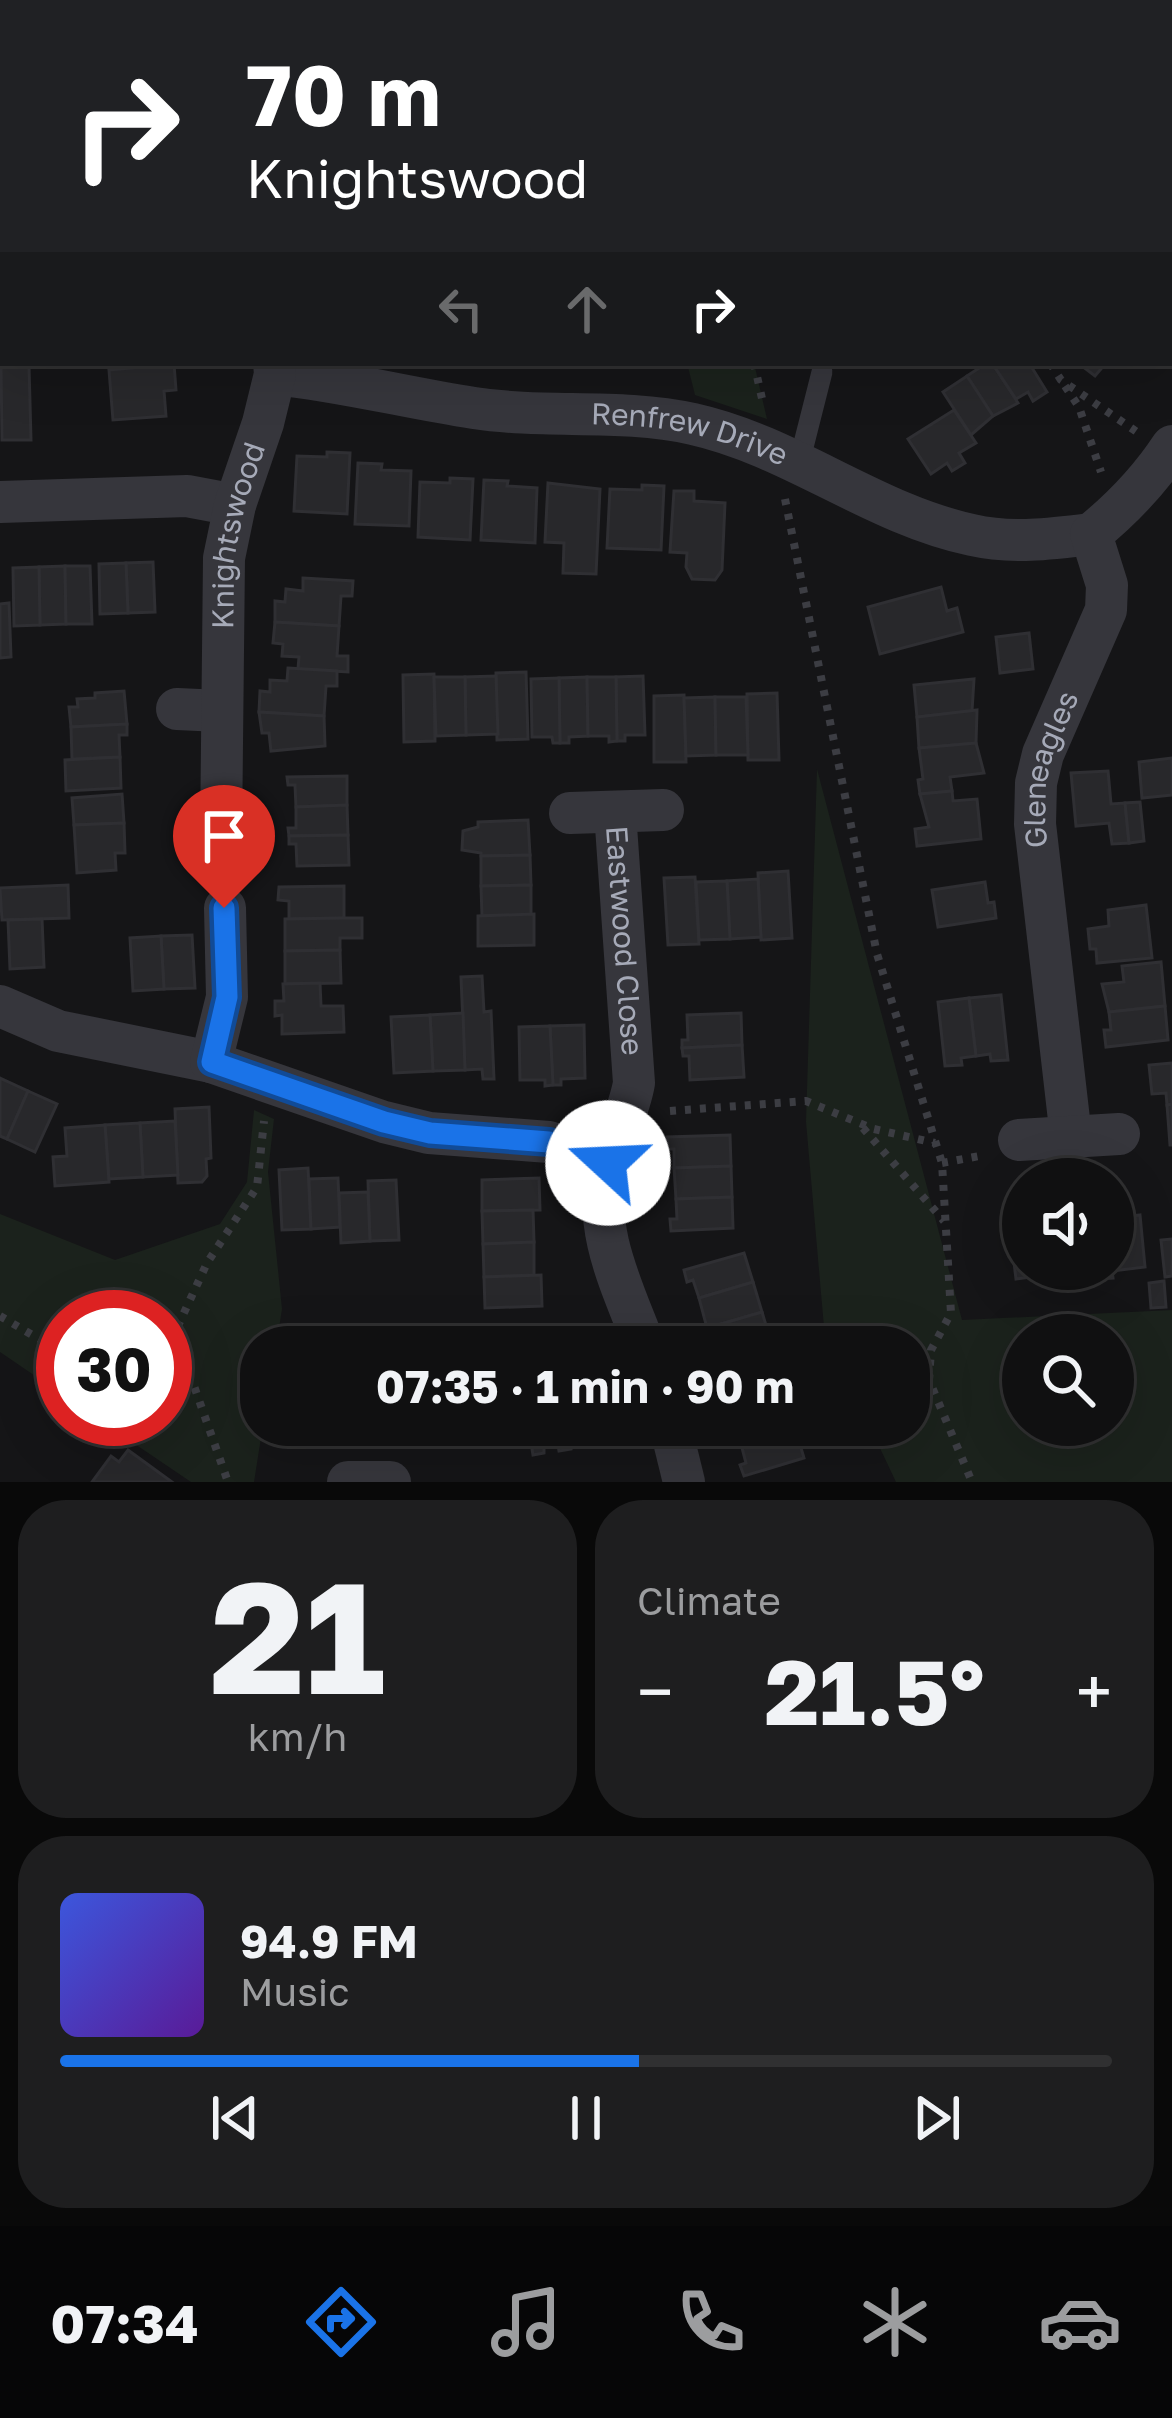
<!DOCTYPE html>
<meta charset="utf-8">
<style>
:root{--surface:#101011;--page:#1e1e1f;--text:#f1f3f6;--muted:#9c9d9f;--line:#303031;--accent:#1a73e8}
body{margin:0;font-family:"Golos Text",sans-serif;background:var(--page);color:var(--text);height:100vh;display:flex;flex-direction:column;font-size:45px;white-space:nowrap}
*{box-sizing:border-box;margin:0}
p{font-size:39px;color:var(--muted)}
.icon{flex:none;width:66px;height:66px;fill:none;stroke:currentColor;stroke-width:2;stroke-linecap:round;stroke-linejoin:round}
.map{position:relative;height:1482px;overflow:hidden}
.sheet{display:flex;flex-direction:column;gap:18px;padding:18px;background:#090909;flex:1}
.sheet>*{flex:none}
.banner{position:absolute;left:0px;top:0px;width:1173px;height:366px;box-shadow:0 12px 48px #0002,0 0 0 3px var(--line);background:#202124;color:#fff;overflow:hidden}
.buttons{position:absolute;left:1002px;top:1158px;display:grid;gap:24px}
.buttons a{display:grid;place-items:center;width:132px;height:132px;border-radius:50%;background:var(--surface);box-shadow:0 12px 48px #0002,0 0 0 3px var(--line);font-size:60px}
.speed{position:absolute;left:36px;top:1290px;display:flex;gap:24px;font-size:60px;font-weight:700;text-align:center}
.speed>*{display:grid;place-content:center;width:156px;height:156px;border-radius:50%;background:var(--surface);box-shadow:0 12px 48px #0002,0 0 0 3px var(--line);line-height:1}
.speed .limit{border:18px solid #d22;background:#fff;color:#111}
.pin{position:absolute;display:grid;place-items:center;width:102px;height:102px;color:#fff;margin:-123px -51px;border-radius:50% 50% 50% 0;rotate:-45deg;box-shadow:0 0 12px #0007}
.pin .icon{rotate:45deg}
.me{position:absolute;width:132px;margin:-66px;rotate:290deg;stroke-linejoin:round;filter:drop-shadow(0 0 9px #0008)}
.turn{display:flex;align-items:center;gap:42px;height:252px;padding:0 48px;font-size:54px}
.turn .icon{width:156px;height:156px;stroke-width:2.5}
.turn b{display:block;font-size:84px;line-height:102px}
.lanes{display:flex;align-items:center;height:114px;padding:0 48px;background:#0003;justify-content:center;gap:60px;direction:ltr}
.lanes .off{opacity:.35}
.big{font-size:90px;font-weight:700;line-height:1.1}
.sheet .widget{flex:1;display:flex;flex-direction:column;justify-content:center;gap:18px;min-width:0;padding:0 42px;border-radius:48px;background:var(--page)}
.sheet .dial{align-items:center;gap:0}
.dial b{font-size:156px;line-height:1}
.song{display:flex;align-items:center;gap:36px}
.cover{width:144px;height:144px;border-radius:18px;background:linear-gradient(135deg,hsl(230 70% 55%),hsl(270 70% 35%))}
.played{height:12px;border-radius:6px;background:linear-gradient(90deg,var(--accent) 55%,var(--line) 55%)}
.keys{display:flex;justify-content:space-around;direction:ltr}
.heat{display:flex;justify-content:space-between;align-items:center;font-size:66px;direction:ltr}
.sheet .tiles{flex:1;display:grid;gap:18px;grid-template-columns:1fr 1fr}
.widget:last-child{grid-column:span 2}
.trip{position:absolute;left:240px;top:1326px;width:690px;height:120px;border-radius:48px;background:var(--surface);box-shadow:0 12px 48px #0002,0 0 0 3px var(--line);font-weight:700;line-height:120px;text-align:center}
.dock{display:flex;height:192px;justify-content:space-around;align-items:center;background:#060607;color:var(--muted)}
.dock .icon{width:84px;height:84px}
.dock .on{color:var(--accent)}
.dock b{font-size:54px;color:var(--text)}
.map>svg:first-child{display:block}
</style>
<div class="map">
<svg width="1172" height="1482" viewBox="0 0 1172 1482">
<rect width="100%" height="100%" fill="#151517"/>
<!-- green -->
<g fill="#1b221c" fill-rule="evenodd">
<path d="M 548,0 L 756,0 L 765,3 L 549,3 Z"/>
<path d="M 687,363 L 754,363 L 767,419 L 695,395 Z"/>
<path d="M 817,769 L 962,1320 L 1172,1310 L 1172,1482 L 896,1482 L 869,1425 L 909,1425 L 909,1347 L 834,1347 L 824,1327 L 806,1122 ZM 1023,1335 L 1113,1335 L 1113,1425 L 1023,1425 Z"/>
<path d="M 254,1110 L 274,1119 L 268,1172 L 282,1309 L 276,1347 L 261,1347 L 263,1425 L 254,1482 L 191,1482 L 98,1419 L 165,1419 L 165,1317 L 63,1317 L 63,1395 L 0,1352 L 0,1214 L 115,1260 L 220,1224 L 247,1182 Z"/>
</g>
<!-- building -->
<g fill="#28282b" stroke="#2f2f33" stroke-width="3">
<path d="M 85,0 L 151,0 L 152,3 L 85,3 Z"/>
<path d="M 987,363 L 992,363 L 1018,403 L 993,416 L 967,376 Z"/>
<path d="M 992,363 L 1029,363 L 1047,392 L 1033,401 L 1028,392 L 1016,399 Z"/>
<path d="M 1078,363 L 1106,363 L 1095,376 Z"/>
<path d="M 174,364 L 176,390 L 164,391 L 166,416 L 113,420 L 109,370 Z"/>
<path d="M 1,366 L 29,366 L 31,440 L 2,440 Z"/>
<path d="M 967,376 L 993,416 L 971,435 L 943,392 Z"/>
<path d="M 954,410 L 976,443 L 959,453 L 965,463 L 952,471 L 947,463 L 931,474 L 908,439 Z"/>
<path d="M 327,452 L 350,453 L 347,514 L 294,511 L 297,456 L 327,457 Z"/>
<path d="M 358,463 L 382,464 L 381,470 L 411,471 L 409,526 L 355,524 Z"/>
<path d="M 450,478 L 473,479 L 470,540 L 418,537 L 420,482 L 450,483 Z"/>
<path d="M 484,480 L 508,481 L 507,486 L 537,488 L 535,543 L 481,540 Z"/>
<path d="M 548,483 L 600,489 L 596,574 L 563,573 L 564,543 L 545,542 Z"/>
<path d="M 642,485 L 664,486 L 661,550 L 607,548 L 610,489 L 642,490 Z"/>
<path d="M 674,491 L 694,491 L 694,501 L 725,503 L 722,570 L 715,580 L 692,579 L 686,567 L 687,553 L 670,552 Z"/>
<path d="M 153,562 L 155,612 L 128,613 L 126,563 Z"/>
<path d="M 126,563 L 128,613 L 100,614 L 99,564 Z"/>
<path d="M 65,566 L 66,624 L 40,625 L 39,567 Z"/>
<path d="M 65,566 L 90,566 L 92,624 L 66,624 Z"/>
<path d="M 39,567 L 40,625 L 14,626 L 13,568 Z"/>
<path d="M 303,578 L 353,581 L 352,596 L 341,596 L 339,626 L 275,622 L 275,601 L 285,602 L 286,589 L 303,591 Z"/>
<path d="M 941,587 L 947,611 L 957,608 L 963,632 L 880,654 L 868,607 Z"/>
<path d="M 9,603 L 11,657 L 0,658 L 0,604 Z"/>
<path d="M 275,622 L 339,626 L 337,656 L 348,656 L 348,672 L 298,669 L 299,657 L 282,656 L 283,644 L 273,643 Z"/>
<path d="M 1029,633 L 1033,669 L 1000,673 L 996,637 Z"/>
<path d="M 288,668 L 337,671 L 337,686 L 326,686 L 324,716 L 259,712 L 260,691 L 270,692 L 270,680 L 287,681 Z"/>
<path d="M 526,672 L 528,739 L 497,740 L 496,673 Z"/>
<path d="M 434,674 L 435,741 L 404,742 L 403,675 Z"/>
<path d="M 496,676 L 498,734 L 466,735 L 465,677 Z"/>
<path d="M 643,676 L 645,735 L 625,735 L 625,741 L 617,741 L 616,677 Z"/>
<path d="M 434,677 L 465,677 L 466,735 L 436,736 Z"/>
<path d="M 587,677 L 588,736 L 569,737 L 569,743 L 560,743 L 559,678 Z"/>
<path d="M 587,677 L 616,677 L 617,741 L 609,742 L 609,736 L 588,736 Z"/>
<path d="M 559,678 L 560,743 L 553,743 L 552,737 L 532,737 L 531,679 Z"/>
<path d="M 974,679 L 972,711 L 917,717 L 914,685 Z"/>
<path d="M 124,691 L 127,724 L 71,727 L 69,707 L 78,707 L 77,699 L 95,698 L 95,693 Z"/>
<path d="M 777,693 L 779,760 L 748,760 L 747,694 Z"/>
<path d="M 684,695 L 686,762 L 654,762 L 654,696 Z"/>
<path d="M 715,697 L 716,755 L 686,756 L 684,698 Z"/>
<path d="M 715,697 L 746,697 L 748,755 L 716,755 Z"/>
<path d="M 977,710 L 976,743 L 919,748 L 917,717 Z"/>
<path d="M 259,712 L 324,716 L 325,746 L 271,751 L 269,733 L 262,733 Z"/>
<path d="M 127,724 L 127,735 L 119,735 L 120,757 L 72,759 L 71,727 Z"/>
<path d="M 976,743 L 984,773 L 950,777 L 952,791 L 920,794 L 918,780 L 923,779 L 919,748 Z"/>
<path d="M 120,757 L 121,788 L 66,791 L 65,760 Z"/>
<path d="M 1172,758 L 1172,795 L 1142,798 L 1139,762 Z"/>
<path d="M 1108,771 L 1111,804 L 1125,803 L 1129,843 L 1112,844 L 1109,823 L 1076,826 L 1071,773 Z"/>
<path d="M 347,776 L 347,805 L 296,807 L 295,785 L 288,785 L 287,777 Z"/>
<path d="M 952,791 L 953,801 L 977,799 L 981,839 L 917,846 L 915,829 L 929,827 L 920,794 Z"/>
<path d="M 122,794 L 124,823 L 74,825 L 72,798 Z"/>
<path d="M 1140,802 L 1144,841 L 1129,843 L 1125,803 Z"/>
<path d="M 347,805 L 348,835 L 289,836 L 288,828 L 296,828 L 296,807 Z"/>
<path d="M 528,820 L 530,855 L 481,856 L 481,853 L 462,850 L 463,831 L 478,827 L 478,822 Z"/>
<path d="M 124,823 L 125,853 L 115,853 L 116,870 L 77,873 L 74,825 Z"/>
<path d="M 348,835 L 349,865 L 297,866 L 296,844 L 289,844 L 289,836 Z"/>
<path d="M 530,855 L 531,885 L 481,886 L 481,856 Z"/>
<path d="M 788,871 L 792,938 L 761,940 L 758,873 Z"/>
<path d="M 695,877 L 699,944 L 668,945 L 664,878 Z"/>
<path d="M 758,879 L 761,937 L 730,939 L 727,881 Z"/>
<path d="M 727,881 L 730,939 L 699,940 L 696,882 Z"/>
<path d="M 985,882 L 988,903 L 994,902 L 996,918 L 938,927 L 932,890 Z"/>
<path d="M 68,885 L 69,918 L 2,920 L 0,888 Z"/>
<path d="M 531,885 L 531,915 L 482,916 L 481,886 Z"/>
<path d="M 344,886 L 344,918 L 289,919 L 289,901 L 278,900 L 279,887 Z"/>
<path d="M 1146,905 L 1152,958 L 1097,963 L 1096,949 L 1090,949 L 1088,929 L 1109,926 L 1108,910 Z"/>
<path d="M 534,914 L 534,945 L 478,946 L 478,916 Z"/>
<path d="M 344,918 L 362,918 L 362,938 L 340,938 L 340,950 L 285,951 L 285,919 Z"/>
<path d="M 42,919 L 44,967 L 10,969 L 8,920 Z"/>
<path d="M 192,935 L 195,988 L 164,989 L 161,936 Z"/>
<path d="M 161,936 L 164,989 L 133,991 L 130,938 Z"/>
<path d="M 340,950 L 341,983 L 285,984 L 285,951 Z"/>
<path d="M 1161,962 L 1165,1006 L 1109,1012 L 1102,984 L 1124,982 L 1122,966 Z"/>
<path d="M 482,976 L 484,1012 L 491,1011 L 494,1079 L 483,1079 L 482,1069 L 465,1070 L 461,977 Z"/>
<path d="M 320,983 L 321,1006 L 343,1006 L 344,1032 L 282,1034 L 282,1015 L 275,1016 L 275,1001 L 284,1001 L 283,984 Z"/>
<path d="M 1001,995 L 1008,1060 L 991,1061 L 990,1054 L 976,1056 L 969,998 Z"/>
<path d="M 969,998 L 976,1056 L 961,1058 L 962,1065 L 945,1066 L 938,1002 Z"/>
<path d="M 1165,1006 L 1168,1040 L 1106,1047 L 1104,1030 L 1111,1030 L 1109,1012 Z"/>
<path d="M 463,1013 L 465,1070 L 433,1071 L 430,1015 Z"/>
<path d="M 741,1013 L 742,1045 L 682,1048 L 682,1040 L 688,1040 L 687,1015 Z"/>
<path d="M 430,1015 L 433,1071 L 394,1073 L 391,1017 Z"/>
<path d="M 584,1025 L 585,1078 L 561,1079 L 561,1085 L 553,1085 L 550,1026 Z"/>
<path d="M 550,1026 L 553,1085 L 545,1086 L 545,1080 L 520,1080 L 519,1027 Z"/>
<path d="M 742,1045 L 744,1077 L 690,1080 L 689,1056 L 683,1056 L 682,1048 Z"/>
<path d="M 1172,1063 L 1172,1104 L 1167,1105 L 1166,1093 L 1152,1094 L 1149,1065 Z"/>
<path d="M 0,1078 L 28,1091 L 7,1139 L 0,1136 Z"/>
<path d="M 28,1091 L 57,1104 L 35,1152 L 7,1139 Z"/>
<path d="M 1172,1104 L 1172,1145 L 1170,1145 L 1167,1105 Z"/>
<path d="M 209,1107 L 211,1158 L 206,1159 L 207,1176 L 202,1182 L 178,1183 L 175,1109 Z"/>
<path d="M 175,1121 L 178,1175 L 143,1177 L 140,1123 Z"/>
<path d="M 140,1123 L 143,1177 L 109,1179 L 105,1125 Z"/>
<path d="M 105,1125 L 109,1182 L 55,1186 L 53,1157 L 67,1156 L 65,1128 Z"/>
<path d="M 730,1135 L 731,1166 L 674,1168 L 674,1149 L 668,1149 L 667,1137 Z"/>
<path d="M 731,1166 L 732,1197 L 676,1199 L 674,1168 Z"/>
<path d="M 308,1168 L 311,1229 L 282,1230 L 279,1170 Z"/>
<path d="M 338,1178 L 340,1227 L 311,1229 L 309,1179 Z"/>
<path d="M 539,1178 L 540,1210 L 482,1211 L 482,1180 Z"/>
<path d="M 396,1180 L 399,1240 L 370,1241 L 368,1181 Z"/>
<path d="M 368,1192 L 370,1241 L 341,1243 L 339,1193 Z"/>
<path d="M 732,1197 L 733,1228 L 671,1231 L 670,1219 L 677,1219 L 676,1199 Z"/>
<path d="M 533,1210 L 534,1242 L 483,1244 L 482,1211 Z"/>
<path d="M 1023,1212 L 1023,1269 L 1046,1269 L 1047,1275 L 1016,1279 L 1008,1213 Z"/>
<path d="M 1140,1215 L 1145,1267 L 1112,1271 L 1113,1278 L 1095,1279 L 1094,1269 L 1113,1269 L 1113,1218 Z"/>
<path d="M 1172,1239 L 1172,1276 L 1165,1277 L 1161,1240 Z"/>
<path d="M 534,1242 L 534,1275 L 484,1277 L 483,1244 Z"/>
<path d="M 744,1253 L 753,1282 L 699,1298 L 693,1280 L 687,1282 L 684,1270 Z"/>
<path d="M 1046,1269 L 1094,1269 L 1095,1279 L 1079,1281 L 1078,1271 L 1047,1275 Z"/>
<path d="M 541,1275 L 542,1306 L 485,1308 L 484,1277 Z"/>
<path d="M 1164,1281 L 1166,1307 L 1151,1308 L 1149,1283 Z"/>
<path d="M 753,1282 L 762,1312 L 707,1328 L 699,1298 Z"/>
<path d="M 762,1312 L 771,1342 L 753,1347 L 711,1347 L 707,1328 Z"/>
<path d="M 446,1425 L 479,1425 L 480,1429 L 464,1433 L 466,1442 L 450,1445 Z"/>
<path d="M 479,1425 L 511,1425 L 513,1433 L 498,1436 L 496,1426 L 480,1429 Z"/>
<path d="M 528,1425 L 555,1425 L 558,1443 L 544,1445 L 544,1453 L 533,1455 Z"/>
<path d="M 555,1425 L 582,1425 L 584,1439 L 570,1441 L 571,1449 L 559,1451 Z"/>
<path d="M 582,1425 L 609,1425 L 612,1443 L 600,1445 L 599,1436 L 584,1439 Z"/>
<path d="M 735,1425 L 794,1425 L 795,1428 L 741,1444 Z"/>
<path d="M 795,1428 L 804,1458 L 744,1476 L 740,1465 L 746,1463 L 741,1444 Z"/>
<path d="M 128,1450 L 172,1482 L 92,1482 L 111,1456 L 119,1462 Z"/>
</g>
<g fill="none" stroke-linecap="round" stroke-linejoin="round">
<!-- path -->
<g stroke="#3c3d43" stroke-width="8" stroke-dasharray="6 9" stroke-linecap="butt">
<path d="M 652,0 L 653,3"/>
<path d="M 670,0 L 675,3"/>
<path d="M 548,3 L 562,0"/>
<path d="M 754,363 L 763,403"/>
<path d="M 1050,363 L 1061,380 L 1137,432"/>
<path d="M 1065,386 L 1079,407 L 1101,472"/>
<path d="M 785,499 L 877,954 L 942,1163 L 951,1313 L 931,1350 L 929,1380 L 972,1482"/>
<path d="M 670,1111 L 806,1101 L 874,1129 L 935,1143"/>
<path d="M 863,1128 L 944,1221"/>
<path d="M 942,1163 L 985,1155"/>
<path d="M 0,1316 L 63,1353"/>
<path d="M 166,1353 L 194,1386 L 228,1482"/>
<path d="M 165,1354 L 207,1263 L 257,1187 L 264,1121"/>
</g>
<!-- lane -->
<path stroke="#36363c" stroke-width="21" d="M 799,463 L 822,372"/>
<!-- street -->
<g stroke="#36363c" stroke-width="42">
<path d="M 420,0 L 421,3"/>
<path d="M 216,3 L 216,0"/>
<path id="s1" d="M 275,374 C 343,381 407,398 474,408 C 545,419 622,408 693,424 C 792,446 873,514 972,535 C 1012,544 1051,539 1091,534"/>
<path d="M 0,502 L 187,496 L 235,505"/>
<path d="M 177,709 L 221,711"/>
<path id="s2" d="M 615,812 L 634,1083 C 629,1112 615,1136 608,1164 C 591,1229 623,1288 645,1347"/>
<path d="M 570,813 L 663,810"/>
<path id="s3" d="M 221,837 L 224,558 L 235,505 L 263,423 L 275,374 L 274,363"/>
<path d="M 0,1006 L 58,1031 L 211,1062 L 384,1122 L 429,1133 L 549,1142 L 608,1163"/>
<path d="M 211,1062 L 227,997 L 225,908"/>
<path id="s4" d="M 1071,1137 L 1035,824 L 1036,783 L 1043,754 L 1106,610 L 1107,585 L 1091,534 C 1123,508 1149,481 1172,446"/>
<path d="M 1019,1140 L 1119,1134"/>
<path d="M 670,1425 L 684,1482"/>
<path d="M 348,1482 L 390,1482"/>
</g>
</g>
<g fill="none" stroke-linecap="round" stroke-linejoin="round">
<!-- route casing -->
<g stroke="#114b97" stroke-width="30">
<path id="route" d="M 224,908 L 227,997 L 212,1062 L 384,1122 L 430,1133 L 549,1142 L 608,1163"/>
</g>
<!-- route -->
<use href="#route" stroke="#1a73e8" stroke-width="21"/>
</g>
<g text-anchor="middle" stroke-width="12" stroke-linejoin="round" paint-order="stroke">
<!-- street labels -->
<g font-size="30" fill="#a6aab8" stroke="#101012">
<text dy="10" stroke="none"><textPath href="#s1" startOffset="420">Renfrew Drive</textPath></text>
<text dy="10" stroke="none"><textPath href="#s3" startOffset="303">Knightswood</textPath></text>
<text dy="10" stroke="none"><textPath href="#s4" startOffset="372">Gleneagles</textPath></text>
<text dy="10" stroke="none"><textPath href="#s2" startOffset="129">Eastwood Close</textPath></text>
</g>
</g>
</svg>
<div class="buttons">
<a><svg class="icon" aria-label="sound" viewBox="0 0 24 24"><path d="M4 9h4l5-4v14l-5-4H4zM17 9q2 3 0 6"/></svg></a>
<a><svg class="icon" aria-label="search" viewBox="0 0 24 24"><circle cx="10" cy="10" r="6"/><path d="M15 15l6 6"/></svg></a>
</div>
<div class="speed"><div class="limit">30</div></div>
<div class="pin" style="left:224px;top:908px;background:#d93025"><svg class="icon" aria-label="arrive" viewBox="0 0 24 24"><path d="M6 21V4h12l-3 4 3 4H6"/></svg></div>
<svg class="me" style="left:608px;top:1163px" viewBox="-20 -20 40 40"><circle r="19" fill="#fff"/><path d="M0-13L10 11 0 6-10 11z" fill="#1a73e8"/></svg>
<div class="trip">07:35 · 1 min · 90 m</div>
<div class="banner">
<div class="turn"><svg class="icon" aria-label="right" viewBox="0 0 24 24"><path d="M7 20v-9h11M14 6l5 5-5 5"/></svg><div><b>70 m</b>Knightswood</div></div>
<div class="lanes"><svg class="icon off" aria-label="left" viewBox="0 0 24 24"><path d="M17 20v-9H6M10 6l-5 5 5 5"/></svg><svg class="icon off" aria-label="ahead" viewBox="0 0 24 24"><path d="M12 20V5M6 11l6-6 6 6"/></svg><svg class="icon" aria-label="right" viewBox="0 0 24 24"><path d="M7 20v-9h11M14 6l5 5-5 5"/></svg></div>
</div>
</div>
<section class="sheet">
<div class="tiles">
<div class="widget dial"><b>21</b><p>km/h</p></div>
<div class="widget"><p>Climate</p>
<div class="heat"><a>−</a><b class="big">21.5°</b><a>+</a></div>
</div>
<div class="widget">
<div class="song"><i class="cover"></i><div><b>94.9 FM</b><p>Music</p></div></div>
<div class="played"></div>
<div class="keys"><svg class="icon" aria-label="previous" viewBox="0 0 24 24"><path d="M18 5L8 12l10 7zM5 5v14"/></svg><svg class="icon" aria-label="pause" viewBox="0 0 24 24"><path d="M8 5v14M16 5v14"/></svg><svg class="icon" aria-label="next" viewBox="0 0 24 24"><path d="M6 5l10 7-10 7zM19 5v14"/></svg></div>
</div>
</div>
</section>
<nav class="dock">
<b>07:34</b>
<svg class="icon on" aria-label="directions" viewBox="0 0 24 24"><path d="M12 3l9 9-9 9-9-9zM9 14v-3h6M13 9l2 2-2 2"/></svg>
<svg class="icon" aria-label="music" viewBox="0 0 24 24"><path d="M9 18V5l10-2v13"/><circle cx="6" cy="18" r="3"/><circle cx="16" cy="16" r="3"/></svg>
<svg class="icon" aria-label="phone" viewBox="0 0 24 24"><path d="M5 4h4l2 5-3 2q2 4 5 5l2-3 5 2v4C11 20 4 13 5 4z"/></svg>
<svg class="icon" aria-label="climate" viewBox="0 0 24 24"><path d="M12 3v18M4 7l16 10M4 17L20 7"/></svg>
<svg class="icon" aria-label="car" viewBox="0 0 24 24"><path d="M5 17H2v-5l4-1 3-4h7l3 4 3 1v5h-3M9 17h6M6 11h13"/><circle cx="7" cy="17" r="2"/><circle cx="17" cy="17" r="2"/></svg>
</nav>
